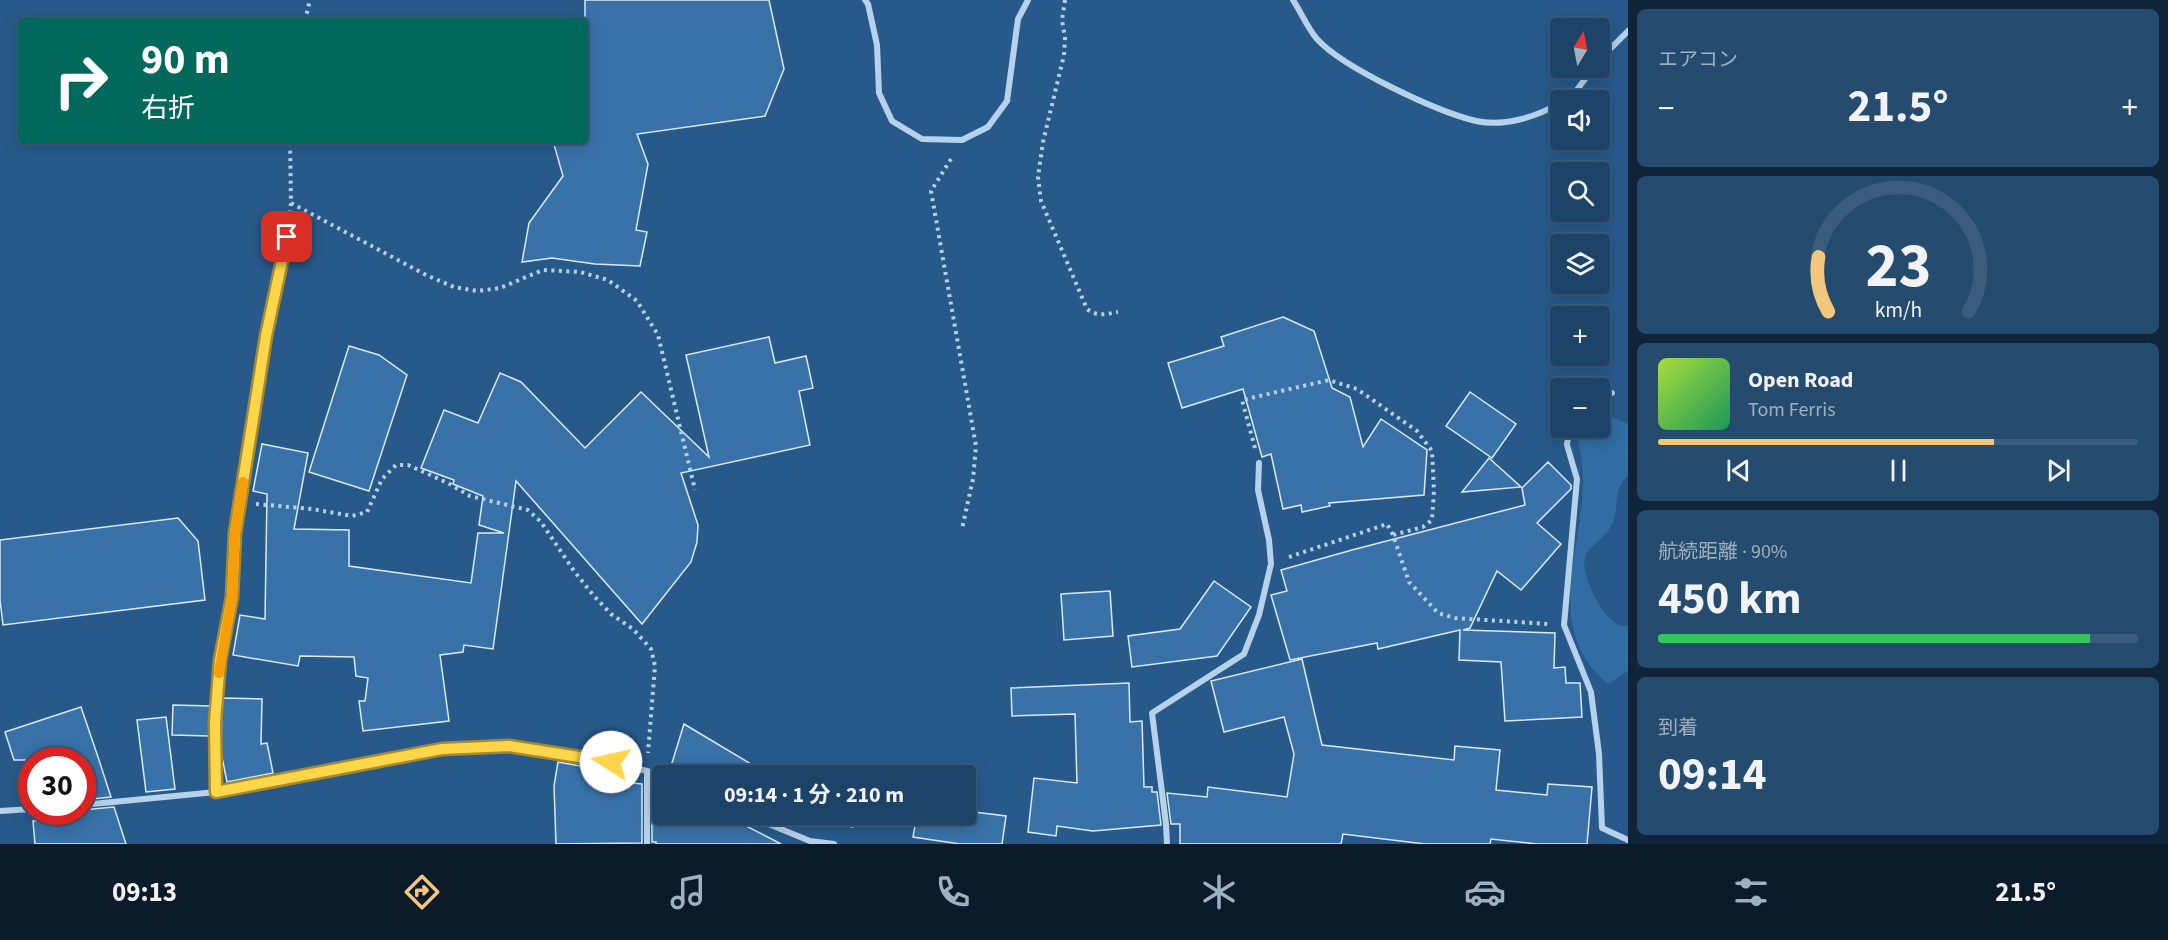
<!DOCTYPE html>
<html lang="ja">
<meta charset="utf-8">
<style>
:root{--surface:#1d4468;--page:#254b6e;--text:#f1f3f6;--muted:#a0b0c0;--line:#3b5c7c;--accent:#f2c77c}
body{margin:0;font-family:"Source Sans 3","Noto Sans JP",sans-serif;background:var(--page);color:var(--text);height:100vh;display:flex;flex-direction:column;font-size:22px;white-space:nowrap}
*{box-sizing:border-box;margin:0}
p{font-size:20px;color:var(--muted)}
.icon{flex:none;width:33px;height:33px;fill:none;stroke:currentColor;stroke-width:2;stroke-linecap:round;stroke-linejoin:round}
.map{position:relative;flex:1;overflow:hidden}
.panel{display:flex;flex-direction:column;gap:9px;padding:9px;background:#102539;width:540px}
.panel>*{flex:none}
.top-card{position:absolute;left:18px;top:18px;width:570px;height:126px;border-radius:6px;box-shadow:0 3px 15px #0003,0 0 0 2px var(--line);background:#00695c;color:#fff;overflow:hidden}
.needle{width:39px;rotate:10deg}
.fabs{position:absolute;left:1550px;top:18px;display:grid;gap:12px}
.fabs a{display:grid;place-items:center;width:60px;height:60px;border-radius:6px;background:var(--surface);box-shadow:0 3px 15px #0003,0 0 0 2px var(--line);font-size:30px}
.speed{position:absolute;left:18px;top:747px;display:flex;gap:12px;font-size:30px;font-weight:700;text-align:center}
.speed>*{display:grid;place-content:center;width:78px;height:78px;border-radius:50%;background:var(--surface);box-shadow:0 3px 15px #0003,0 0 0 2px var(--line);line-height:1}
.speed .limit{border:9px solid #d22;background:#fff;color:#111}
.pin{position:absolute;display:grid;place-items:center;width:51px;height:51px;color:#fff;margin:-26px;border-radius:12px;box-shadow:0 3px 9px #0006}
.me{position:absolute;width:66px;margin:-33px;rotate:280deg;stroke-linejoin:round;filter:drop-shadow(0 0 4px #0008)}
.turn{display:flex;align-items:center;gap:21px;height:126px;padding:0 24px;font-size:27px}
.turn .icon{width:78px;height:78px;stroke-width:2.5}
.turn b{display:block;font-size:42px;line-height:51px}
.big{font-size:45px;font-weight:700;line-height:1.1}
.panel .tile{flex:1;display:flex;flex-direction:column;justify-content:center;gap:9px;min-width:0;padding:0 21px;border-radius:9px;background:var(--page)}
.panel .dial{align-items:center;gap:0}
.dial svg{height:156px;overflow:visible;fill:none;stroke:var(--line);stroke-width:7;stroke-linecap:round;text-anchor:middle}
.dial text{fill:var(--text);stroke:none}
.song{display:flex;align-items:center;gap:18px}
.cover{width:72px;height:72px;border-radius:9px;background:linear-gradient(135deg,hsl(80 70% 55%),hsl(150 70% 35%))}
.played{height:6px;border-radius:3px;background:linear-gradient(90deg,var(--accent) 70%,var(--line) 70%)}
.keys{display:flex;justify-content:space-around;direction:ltr}
.heat{display:flex;justify-content:space-between;align-items:center;font-size:33px;direction:ltr}
.charge{height:9px;border-radius:4px;background:linear-gradient(90deg,#34c759 90%,var(--line) 0)}
.trip{position:absolute;left:652px;top:765px;width:324px;height:60px;border-radius:6px;background:var(--surface);box-shadow:0 3px 15px #0003,0 0 0 2px var(--line);font-weight:700;line-height:60px;text-align:center}
.dock{display:flex;height:96px;justify-content:space-around;align-items:center;background:#0c1b2a;color:var(--muted)}
.dock .icon{width:42px;height:42px}
.dock .on{color:var(--accent)}
.dock b{font-size:27px;color:var(--text)}
main{display:flex;flex:1;min-height:0}
.map>svg:first-child{display:block}
</style>
<main>
<div class="map">
<svg width="1628" height="844" viewBox="0 0 1628 844">
<rect width="100%" height="100%" fill="#275a8b"/>
<!-- green -->
<path fill="#326da3" d="M 1599,411 L 1628,424 L 1628,476 C 1613,488 1619,506 1613,522 C 1607,538 1588,546 1585,558 C 1580,575 1603,619 1619,625 C 1622,626 1625,626 1628,626 L 1628,671 L 1608,684 C 1544,631 1580,556 1583,488 C 1584,469 1580,448 1576,429 L 1599,428 Z"/>
<!-- building -->
<g fill="#3872a8" stroke="#daeaf8" stroke-width="1.5">
<path d="M 585,0 L 769,0 L 784,69 L 765,116 L 637,134 L 648,164 L 636,230 L 647,232 L 640,266 L 595,264 L 552,258 L 522,262 L 529,223 L 563,176 L 553,141 L 585,141 Z"/>
<path d="M 1283,317 L 1314,331 L 1332,388 L 1350,397 L 1363,447 L 1381,419 L 1427,450 L 1424,495 L 1329,503 L 1330,506 L 1302,512 L 1301,505 L 1283,509 L 1271,454 L 1262,457 L 1243,389 L 1182,408 L 1168,363 L 1224,346 L 1221,337 Z"/>
<path d="M 769,337 L 775,363 L 806,356 L 813,388 L 799,391 L 810,445 L 681,473 L 698,525 L 697,542 L 691,562 L 642,624 L 516,481 L 493,649 L 464,645 L 463,652 L 440,655 L 449,721 L 363,731 L 359,701 L 365,701 L 368,678 L 356,676 L 354,657 L 300,656 L 298,666 L 233,655 L 240,615 L 265,619 L 267,494 L 253,491 L 262,444 L 308,453 L 294,529 L 349,530 L 349,566 L 471,583 L 478,533 L 504,533 L 479,525 L 483,496 L 453,484 L 454,480 L 421,468 L 444,410 L 478,423 L 500,373 L 521,382 L 585,448 L 641,392 L 709,457 L 686,355 Z"/>
<path d="M 349,346 L 379,355 L 407,375 L 369,491 L 309,472 Z"/>
<path d="M 1470,392 L 1516,424 L 1492,458 L 1446,426 Z"/>
<path d="M 1489,458 L 1521,487 L 1462,492 Z"/>
<path d="M 1548,462 L 1571,485 L 1571,489 L 1537,523 L 1561,544 L 1521,590 L 1497,571 L 1470,628 L 1463,630 L 1555,633 L 1554,668 L 1565,667 L 1566,683 L 1580,683 L 1582,717 L 1505,721 L 1501,662 L 1459,660 L 1460,630 L 1378,649 L 1377,643 L 1290,660 L 1271,595 L 1287,591 L 1281,570 L 1352,550 L 1525,505 L 1522,488 Z"/>
<path d="M 178,518 L 198,541 L 205,600 L 3,625 L 0,600 L 0,540 Z"/>
<path d="M 1214,581 L 1251,607 L 1217,656 L 1132,667 L 1128,636 L 1180,629 Z"/>
<path d="M 1110,591 L 1113,636 L 1064,640 L 1061,594 Z"/>
<path d="M 1302,659 L 1322,745 L 1454,760 L 1455,746 L 1500,750 L 1496,790 L 1547,795 L 1548,784 L 1592,787 L 1587,844 L 1537,844 L 1491,839 L 1490,844 L 1425,844 L 1343,834 L 1341,844 L 1180,844 L 1180,824 L 1171,824 L 1167,793 L 1207,797 L 1208,787 L 1287,797 L 1294,754 L 1284,717 L 1224,732 L 1211,681 Z"/>
<path d="M 1129,683 L 1130,722 L 1142,721 L 1144,787 L 1152,787 L 1152,792 L 1157,792 L 1161,825 L 1093,831 L 1057,826 L 1056,836 L 1028,832 L 1034,778 L 1077,783 L 1075,714 L 1012,716 L 1011,688 Z"/>
<path d="M 222,698 L 262,699 L 261,744 L 267,743 L 273,773 L 227,782 L 221,752 Z"/>
<path d="M 173,705 L 211,706 L 210,736 L 172,735 Z"/>
<path d="M 81,707 L 99,760 L 111,797 L 82,800 L 82,760 L 14,760 L 5,732 Z"/>
<path d="M 166,717 L 175,789 L 146,792 L 137,720 Z"/>
<path d="M 684,724 L 771,776 L 668,776 Z"/>
<path d="M 558,762 L 615,772 L 614,781 L 642,784 L 642,843 L 556,844 L 554,786 Z"/>
<path d="M 832,765 L 863,771 L 862,776 L 816,776 L 816,771 L 830,774 Z"/>
<path d="M 652,786 L 663,786 L 663,814 L 723,814 L 781,844 L 656,844 L 656,842 L 652,842 Z"/>
<path d="M 114,807 L 126,844 L 35,844 L 33,821 L 82,817 L 82,810 Z"/>
<path d="M 966,811 L 1006,816 L 1002,844 L 960,844 L 913,837 L 917,814 L 966,814 Z"/>
<path d="M 809,814 L 855,814 L 853,827 L 808,820 Z"/>
</g>
<g fill="none" stroke-linecap="round" stroke-linejoin="round">
<!-- path -->
<g stroke="#b6d1ea" stroke-width="4" stroke-dasharray="3 4.5" stroke-linecap="butt">
<path d="M 1065,0 L 1062,20 L 1065,38 L 1064,55 L 1043,142 L 1038,177 L 1041,201 L 1087,309 C 1097,317 1106,314 1118,312"/>
<path d="M 305,21 L 310,0"/>
<path d="M 951,159 L 931,191 L 976,446 L 973,479 L 962,529"/>
<path d="M 291,203 L 426,275 L 454,287 L 477,291 L 500,288 L 543,270 L 580,272 L 608,280 L 637,301 L 658,335 L 695,490"/>
<path d="M 289,221 L 291,203 L 290,141"/>
<path d="M 1255,448 L 1242,400 L 1329,380 L 1357,389 L 1417,431 L 1432,451 L 1434,491 L 1432,520 L 1423,527 L 1393,535 L 1409,582 L 1438,613 L 1455,618 L 1548,624"/>
<path d="M 256,504 L 312,509 L 352,516 L 367,512 L 382,479 L 396,465 L 408,465 L 417,469 L 448,483 L 470,496 L 528,510 L 541,522 L 574,571 L 594,596 L 611,614 L 633,629 L 651,649 L 655,666 L 648,753"/>
<path d="M 1289,557 L 1387,524 L 1393,535"/>
</g>
<!-- minor -->
<g stroke="#b6d1ea" stroke-width="6">
<path d="M 865,0 L 868,4 L 877,45 L 879,93 L 892,121 L 922,139 L 962,140 L 988,127 L 1007,101 L 1018,19 L 1028,0"/>
<path d="M 1293,0 C 1301,12 1308,29 1317,39 C 1343,68 1438,112 1476,121 C 1504,127 1536,117 1560,103"/>
<path d="M 1599,60 L 1628,31"/>
<path d="M 1564,100 L 1574,94 L 1593,68"/>
<path d="M 1599,396 L 1612,393"/>
<path d="M 1569,428 L 1567,445 L 1577,479 L 1564,625 L 1591,692 L 1599,754 L 1602,828 L 1628,840"/>
<path d="M 647,771 L 647,844"/>
<path d="M 216,792 L 215,722 L 220,660 L 232,597 L 235,533 L 266,336 L 287,237"/>
<path d="M 82,805 L 216,792 L 442,749 L 509,746 L 611,762 L 647,771 L 663,778"/>
<path d="M 0,811 L 32,809"/>
<path d="M 744,814 L 810,841 L 834,844"/>
<path d="M 1167,844 L 1166,824 L 1152,713 L 1244,654 L 1259,615 L 1271,564 L 1269,540 L 1258,490 L 1259,463"/>
</g>
</g>
<g fill="none" stroke-linecap="round" stroke-linejoin="round">
<!-- route casing -->
<g stroke="#a68a30" stroke-width="15">
<path id="route" d="M 287,237 L 266,336 L 235,533 L 232,597 L 220,660 L 215,722 L 216,792 L 442,749 L 509,746 L 611,762"/>
</g>
<!-- route -->
<use href="#route" stroke="#ffd54a" stroke-width="10"/>
<!-- slow -->
<path stroke="#f59e0b" stroke-width="10" d="M 219,673 L 232,597 L 235,533 L 243,482"/>
</g>
</svg>
<div class="fabs">
<a><svg class="needle" viewBox="-14 -14 28 28"><path d="M0-13l5 13h-10z" fill="#e53935"/><path d="M0 13l5-13h-10z" fill="#a0b0c0"/></svg></a>
<a><svg class="icon" aria-label="sound" viewBox="0 0 24 24"><path d="M4 9h4l5-4v14l-5-4H4zM17 9q2 3 0 6"/></svg></a>
<a><svg class="icon" aria-label="search" viewBox="0 0 24 24"><circle cx="10" cy="10" r="6"/><path d="M15 15l6 6"/></svg></a>
<a><svg class="icon" aria-label="layers" viewBox="0 0 24 24"><path d="M12 4l9 5-9 5-9-5zM3 14l9 5 9-5"/></svg></a>
<a>+</a>
<a>−</a>
</div>
<div class="speed"><div class="limit">30</div></div>
<div class="pin" style="left:287px;top:237px;background:#d93025"><svg class="icon" aria-label="arrive" viewBox="0 0 24 24"><path d="M6 21V4h12l-3 4 3 4H6"/></svg></div>
<svg class="me" style="left:611px;top:762px" viewBox="-20 -20 40 40"><circle r="19" fill="#fff"/><path d="M0-13L10 11 0 6-10 11z" fill="#ffd54a"/></svg>
<div class="trip">09:14 · 1 分 · 210 m</div>
<div class="top-card">
<div class="turn"><svg class="icon" aria-label="right" viewBox="0 0 24 24"><path d="M7 20v-9h11M14 6l5 5-5 5"/></svg><div><b>90 m</b>右折</div></div>
</div>
</div>
<section class="panel">
<div class="tile"><p>エアコン</p>
<div class="heat"><a>−</a><b class="big">21.5°</b><a>+</a></div>
</div>
<div class="tile dial"><svg viewBox="0 0 100 80">
<path d="M14 69A42 42 0 1 1 86 69"/>
<path d="M14 69A42 42 0 0 1 9 41" stroke="#f2c77c"/>
<text x="50" y="56" font-size="32" font-weight="700">23</text>
<text x="50" y="72" font-size="11">km/h</text>
</svg></div>
<div class="tile">
<div class="song"><i class="cover"></i><div><b>Open Road</b><p>Tom Ferris</p></div></div>
<div class="played"></div>
<div class="keys"><svg class="icon" aria-label="previous" viewBox="0 0 24 24"><path d="M18 5L8 12l10 7zM5 5v14"/></svg><svg class="icon" aria-label="pause" viewBox="0 0 24 24"><path d="M8 5v14M16 5v14"/></svg><svg class="icon" aria-label="next" viewBox="0 0 24 24"><path d="M6 5l10 7-10 7zM19 5v14"/></svg></div>
</div>
<div class="tile"><p>航続距離 · 90%</p><b class="big">450 km</b><div class="charge"></div></div>
<div class="tile"><p>到着</p><b class="big">09:14</b></div>
</section>
</main>
<nav class="dock">
<b>09:13</b>
<svg class="icon on" aria-label="directions" viewBox="0 0 24 24"><path d="M12 3l9 9-9 9-9-9zM9 14v-3h6M13 9l2 2-2 2"/></svg>
<svg class="icon" aria-label="music" viewBox="0 0 24 24"><path d="M9 18V5l10-2v13"/><circle cx="6" cy="18" r="3"/><circle cx="16" cy="16" r="3"/></svg>
<svg class="icon" aria-label="phone" viewBox="0 0 24 24"><path d="M5 4h4l2 5-3 2q2 4 5 5l2-3 5 2v4C11 20 4 13 5 4z"/></svg>
<svg class="icon" aria-label="climate" viewBox="0 0 24 24"><path d="M12 3v18M4 7l16 10M4 17L20 7"/></svg>
<svg class="icon" aria-label="car" viewBox="0 0 24 24"><path d="M5 17H2v-5l4-1 3-4h7l3 4 3 1v5h-3M9 17h6M6 11h13"/><circle cx="7" cy="17" r="2"/><circle cx="17" cy="17" r="2"/></svg>
<svg class="icon" aria-label="filters" viewBox="0 0 24 24"><path d="M4 7h16M4 17h16"/><circle cx="9" cy="7" r="2"/><circle cx="15" cy="17" r="2"/></svg>
<b>21.5°</b>
</nav>
